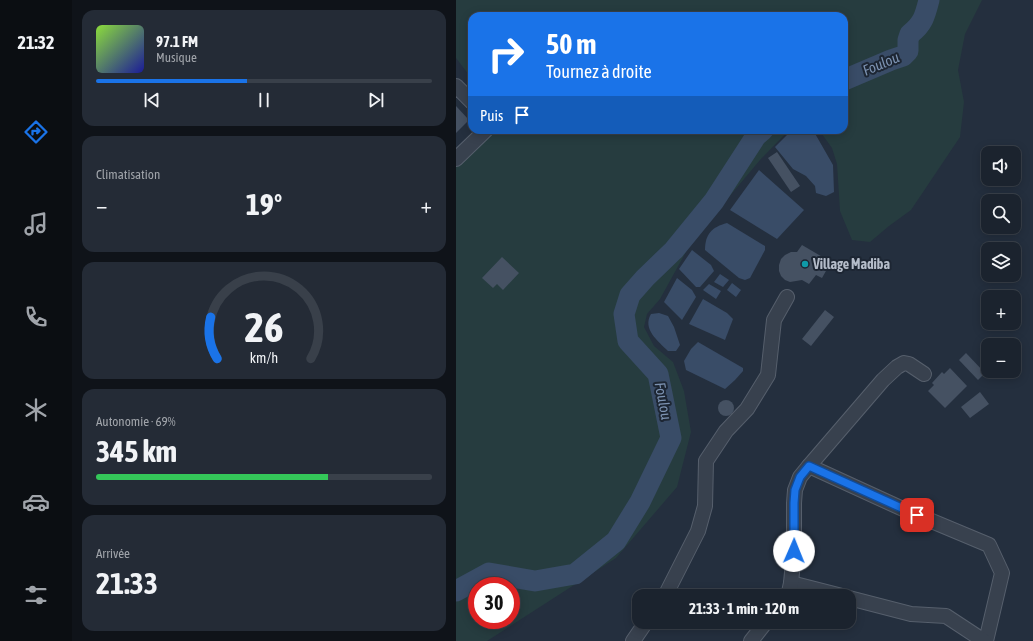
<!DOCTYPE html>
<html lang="fr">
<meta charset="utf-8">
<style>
:root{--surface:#1b232e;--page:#242b36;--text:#f1f3f6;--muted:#a0a4aa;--line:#39404a;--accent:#1a73e8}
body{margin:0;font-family:"Asap Condensed",sans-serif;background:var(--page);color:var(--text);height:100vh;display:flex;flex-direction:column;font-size:15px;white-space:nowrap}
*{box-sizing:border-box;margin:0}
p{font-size:13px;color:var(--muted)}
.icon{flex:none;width:22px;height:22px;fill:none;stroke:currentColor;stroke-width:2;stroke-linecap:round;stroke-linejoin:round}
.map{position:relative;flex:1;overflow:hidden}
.panel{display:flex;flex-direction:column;gap:10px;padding:10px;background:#0f1319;width:384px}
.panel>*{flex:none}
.hud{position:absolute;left:12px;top:12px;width:380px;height:122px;border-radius:12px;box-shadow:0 2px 10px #0003,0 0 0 1px var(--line);background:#1a73e8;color:#fff;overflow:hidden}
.buttons{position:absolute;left:525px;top:146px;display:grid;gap:8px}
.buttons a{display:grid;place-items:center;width:40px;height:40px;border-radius:8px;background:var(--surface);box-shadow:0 2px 10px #0003,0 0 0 1px var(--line);font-size:20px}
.speed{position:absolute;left:12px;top:577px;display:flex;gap:8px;font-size:20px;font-weight:700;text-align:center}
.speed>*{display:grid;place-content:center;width:52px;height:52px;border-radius:50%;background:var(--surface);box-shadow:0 2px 10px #0003,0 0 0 1px var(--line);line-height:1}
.speed .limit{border:6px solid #d22;background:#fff;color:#111}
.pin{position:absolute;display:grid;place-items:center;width:34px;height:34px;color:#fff;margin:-17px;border-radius:8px;box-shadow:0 2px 6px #0006}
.me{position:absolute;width:44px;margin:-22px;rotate:1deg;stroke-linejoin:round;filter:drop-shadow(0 0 3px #0008)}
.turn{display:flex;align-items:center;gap:14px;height:84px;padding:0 12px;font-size:18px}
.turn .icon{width:52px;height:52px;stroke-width:2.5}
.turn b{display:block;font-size:28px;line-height:34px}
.then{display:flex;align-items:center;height:38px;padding:0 12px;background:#0003;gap:8px;font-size:15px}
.big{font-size:30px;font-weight:700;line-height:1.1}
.panel .widget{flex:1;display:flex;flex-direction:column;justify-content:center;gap:6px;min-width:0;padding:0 14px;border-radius:12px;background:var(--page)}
.panel .dial{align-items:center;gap:0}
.dial svg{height:104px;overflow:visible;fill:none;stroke:var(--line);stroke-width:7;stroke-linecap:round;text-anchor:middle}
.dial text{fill:var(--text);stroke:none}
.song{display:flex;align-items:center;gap:12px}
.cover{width:48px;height:48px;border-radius:6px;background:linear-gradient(135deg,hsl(90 70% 55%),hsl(240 70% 35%))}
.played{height:4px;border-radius:2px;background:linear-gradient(90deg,var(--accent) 45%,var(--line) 45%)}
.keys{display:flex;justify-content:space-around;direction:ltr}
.heat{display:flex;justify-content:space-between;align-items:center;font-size:22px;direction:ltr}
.charge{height:6px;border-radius:3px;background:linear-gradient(90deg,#34c759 69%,var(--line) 0)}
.trip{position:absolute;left:176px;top:589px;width:224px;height:40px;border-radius:12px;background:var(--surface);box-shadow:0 2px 10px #0003,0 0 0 1px var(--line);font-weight:700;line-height:40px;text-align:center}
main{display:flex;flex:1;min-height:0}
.dock{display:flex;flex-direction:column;width:72px;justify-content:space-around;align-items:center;background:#0b0e12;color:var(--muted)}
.dock .icon{width:28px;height:28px}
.dock .current{color:var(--accent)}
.dock b{font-size:18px;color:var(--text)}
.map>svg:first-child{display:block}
</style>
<main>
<nav class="dock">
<b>21:32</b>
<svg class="icon current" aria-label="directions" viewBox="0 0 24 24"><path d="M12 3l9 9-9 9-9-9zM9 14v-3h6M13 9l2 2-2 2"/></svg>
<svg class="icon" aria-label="music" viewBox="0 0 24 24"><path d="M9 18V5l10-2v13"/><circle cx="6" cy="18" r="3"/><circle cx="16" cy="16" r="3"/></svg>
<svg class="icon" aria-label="phone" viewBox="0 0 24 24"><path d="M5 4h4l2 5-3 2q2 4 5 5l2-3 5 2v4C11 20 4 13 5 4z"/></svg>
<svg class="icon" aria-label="climate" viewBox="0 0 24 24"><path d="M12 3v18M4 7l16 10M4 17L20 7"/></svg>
<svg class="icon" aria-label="car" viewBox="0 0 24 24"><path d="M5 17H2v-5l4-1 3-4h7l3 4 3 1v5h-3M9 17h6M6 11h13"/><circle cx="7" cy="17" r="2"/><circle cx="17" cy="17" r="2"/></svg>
<svg class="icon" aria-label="filters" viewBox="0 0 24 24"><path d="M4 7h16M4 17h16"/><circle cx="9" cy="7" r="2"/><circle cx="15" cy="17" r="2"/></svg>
</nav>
<section class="panel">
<div class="widget">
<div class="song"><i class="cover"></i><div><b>97.1 FM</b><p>Musique</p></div></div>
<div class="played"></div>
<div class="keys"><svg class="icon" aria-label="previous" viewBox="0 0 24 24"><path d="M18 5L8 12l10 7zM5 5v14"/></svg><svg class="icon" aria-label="pause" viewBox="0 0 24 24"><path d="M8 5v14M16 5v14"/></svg><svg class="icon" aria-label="next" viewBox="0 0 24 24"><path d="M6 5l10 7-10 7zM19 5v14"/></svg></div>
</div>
<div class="widget"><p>Climatisation</p>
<div class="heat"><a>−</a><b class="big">19°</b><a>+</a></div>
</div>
<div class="widget dial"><svg viewBox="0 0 100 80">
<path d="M14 69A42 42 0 1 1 86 69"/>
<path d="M14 69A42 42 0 0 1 9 37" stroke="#1a73e8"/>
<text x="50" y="56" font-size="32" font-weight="700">26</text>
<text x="50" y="72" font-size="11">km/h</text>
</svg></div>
<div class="widget"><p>Autonomie · 69%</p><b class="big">345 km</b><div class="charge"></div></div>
<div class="widget"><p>Arrivée</p><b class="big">21:33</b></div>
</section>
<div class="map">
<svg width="577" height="641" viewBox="0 0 577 641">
<rect width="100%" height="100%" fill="#242f3e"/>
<!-- green -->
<g fill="#263c3f" fill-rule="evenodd">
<path d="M 0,0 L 526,0 L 509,34 L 502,70 L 508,102 L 504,137 L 455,210 L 433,226 L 414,242 L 396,240 L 384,211 L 381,164 L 376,148 L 363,130 L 388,130 L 388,16 L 16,16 L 16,79 L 0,58 Z"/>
<path d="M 27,130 L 333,130 L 304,160 L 236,241 L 204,299 L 191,314 L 188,327 L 198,346 L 217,362 L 228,391 L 235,432 L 221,487 L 160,558 L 31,641 L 0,641 L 0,153 ZM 21,586 L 55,586 L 55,620 L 21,620 Z"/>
</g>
<!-- water -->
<g fill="#394c67">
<path d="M 336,130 L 357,130 L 377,165 L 378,192 L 370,196 L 360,193 L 359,186 L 350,176 L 337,169 L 319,147 Z"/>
<path d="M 303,170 L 348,210 L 321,239 L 274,210 Z"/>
<path d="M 271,223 L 309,246 L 309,250 L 294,278 L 289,280 L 283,278 L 249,250 C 249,234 256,227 271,223 Z"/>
<path d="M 236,250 L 255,265 L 258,271 L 244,287 L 240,287 L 223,269 Z"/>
<path d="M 264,274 L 273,280 L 267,287 L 258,282 Z"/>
<path d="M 221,278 L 236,290 L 240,297 L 226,320 L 208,302 Z"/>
<path d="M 276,283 L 285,290 L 280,297 L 271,290 Z"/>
<path d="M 253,284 L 265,291 L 260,299 L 247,290 Z"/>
<path d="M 247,299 L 271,313 L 277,319 L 269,340 L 233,324 Z"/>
<path d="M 203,313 L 212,316 L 218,327 L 224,345 L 220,351 L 212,351 C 202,341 186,329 195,314 Z"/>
<path d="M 242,342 L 287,368 L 287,371 L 279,380 L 269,389 L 230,370 L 228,361 L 235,349 Z"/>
</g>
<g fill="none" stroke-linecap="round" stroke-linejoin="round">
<!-- river -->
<g stroke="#394c67" stroke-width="21">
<path d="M 388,80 L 435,60 L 447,56 L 452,51 L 452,40 L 454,34 C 467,24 469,16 473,0"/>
<path d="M 0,591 L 33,573 L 79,581 L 119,574 L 160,541 L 184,502 L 215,438 L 202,374 L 172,341 L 168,314 L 174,295 L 189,278 L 218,250 L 258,201 L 300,136 L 307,130"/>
</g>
</g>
<!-- building -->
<g fill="#455162">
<path d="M 0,106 L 13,120 L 0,133 Z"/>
<path d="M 321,152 L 344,186 L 335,192 L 312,158 Z"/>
<path d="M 346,245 L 375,262 L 366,278 L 360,275 L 353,284 L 346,280 L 334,282 L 329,280 L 325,276 L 323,271 L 323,265 L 325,259 L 329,255 L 335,252 L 341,252 Z"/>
<path d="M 46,257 L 63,273 L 47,290 L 41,284 L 37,288 L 26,278 Z"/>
<path d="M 369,310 L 378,317 L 355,346 L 346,339 Z"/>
<path d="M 510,353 L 529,373 L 522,380 L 503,360 Z"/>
<path d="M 494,368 L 511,386 L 489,408 L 472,391 L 478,385 L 476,383 L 486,372 L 488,374 Z"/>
<path d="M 524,392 L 533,404 L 514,418 L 505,407 Z"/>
<circle cx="270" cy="408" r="8"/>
</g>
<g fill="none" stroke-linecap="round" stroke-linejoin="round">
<!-- street casing -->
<g stroke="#565f6c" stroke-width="16">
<g id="street">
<path d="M 0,86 L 16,102"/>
<path d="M 0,159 L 30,130"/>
<path d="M 353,466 L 447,509 L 533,545 L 546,573 L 530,641"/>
<path d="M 335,583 L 386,596"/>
<path d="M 209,596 L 242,531 L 249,506 L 250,461 L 270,431 L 291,409 L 312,375 L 318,320 L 331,297"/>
<path d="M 330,596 L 333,592 L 335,583 L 338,551 L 338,503 L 339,490 L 344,477 L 353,466 L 427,380 L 441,367 L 448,363 L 453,364 L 468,374"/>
<path d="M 393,598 L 455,614 L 490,616 L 528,641"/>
<path d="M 177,641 L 190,622"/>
<path d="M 295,641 L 310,622"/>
</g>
</g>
<!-- street -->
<use href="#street" stroke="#38414e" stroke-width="14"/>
</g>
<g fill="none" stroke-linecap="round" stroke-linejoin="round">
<!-- route casing -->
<g stroke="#114b97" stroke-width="10">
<path id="route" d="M 338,551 L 338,503 L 339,490 L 344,477 L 353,466 L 461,515"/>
</g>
<!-- route -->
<use href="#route" stroke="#1a73e8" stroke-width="7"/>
</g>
<!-- markers -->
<circle fill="#0f9aa8" stroke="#1d2633" stroke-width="1.5" cx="349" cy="264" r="4"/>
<g text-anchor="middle" stroke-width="4" stroke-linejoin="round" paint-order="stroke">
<!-- poi labels -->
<g font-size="14" font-weight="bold" fill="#b4bcc9" stroke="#1d2633" text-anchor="start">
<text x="357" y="269">Village Madiba</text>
</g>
<!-- water labels -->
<g font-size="15" font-style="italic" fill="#7c92b1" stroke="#1d2633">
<text transform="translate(425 64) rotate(-23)" y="5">Foulou</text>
<text transform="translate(207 401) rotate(79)" y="5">Foulou</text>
</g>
</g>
</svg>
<div class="buttons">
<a><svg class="icon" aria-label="sound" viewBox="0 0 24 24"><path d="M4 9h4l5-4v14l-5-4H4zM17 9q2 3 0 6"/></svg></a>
<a><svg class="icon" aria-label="search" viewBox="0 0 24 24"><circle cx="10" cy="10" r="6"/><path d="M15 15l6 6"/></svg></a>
<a><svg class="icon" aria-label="layers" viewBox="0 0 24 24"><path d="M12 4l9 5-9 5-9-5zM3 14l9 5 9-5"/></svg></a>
<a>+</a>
<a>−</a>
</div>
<div class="speed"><div class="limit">30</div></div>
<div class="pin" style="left:461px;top:515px;background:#d93025"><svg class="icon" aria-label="arrive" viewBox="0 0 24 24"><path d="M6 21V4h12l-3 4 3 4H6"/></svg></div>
<svg class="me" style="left:338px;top:551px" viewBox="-20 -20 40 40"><circle r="19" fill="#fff"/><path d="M0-13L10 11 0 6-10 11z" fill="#1a73e8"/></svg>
<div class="trip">21:33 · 1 min · 120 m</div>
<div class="hud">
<div class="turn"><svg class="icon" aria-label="right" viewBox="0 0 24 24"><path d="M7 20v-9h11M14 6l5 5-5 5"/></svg><div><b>50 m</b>Tournez à droite</div></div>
<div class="then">Puis<svg class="icon" aria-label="arrive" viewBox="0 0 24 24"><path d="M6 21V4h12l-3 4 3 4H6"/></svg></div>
</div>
</div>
</main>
